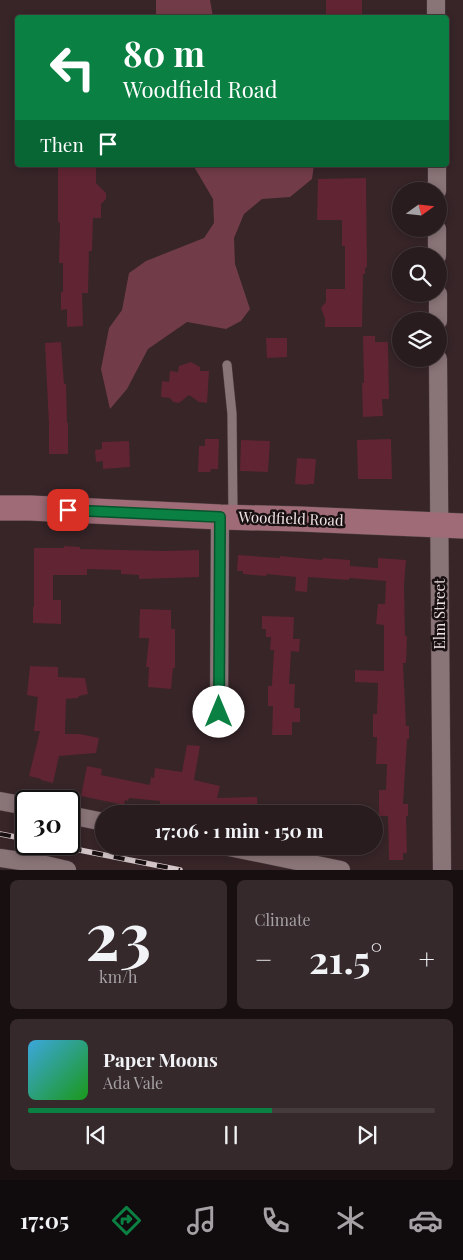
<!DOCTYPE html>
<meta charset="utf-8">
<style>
:root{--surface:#291c1e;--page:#35292b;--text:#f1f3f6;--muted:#a5a1a4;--line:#453a3c;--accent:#0b8043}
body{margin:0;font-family:"Playfair Display",serif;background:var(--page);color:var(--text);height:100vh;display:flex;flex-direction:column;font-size:19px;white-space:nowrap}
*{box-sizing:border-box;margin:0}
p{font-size:16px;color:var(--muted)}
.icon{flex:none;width:28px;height:28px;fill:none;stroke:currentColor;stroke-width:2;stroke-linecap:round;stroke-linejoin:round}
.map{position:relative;height:870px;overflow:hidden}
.sheet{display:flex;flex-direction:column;gap:10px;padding:10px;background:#170f10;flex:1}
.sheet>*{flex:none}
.guide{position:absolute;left:15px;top:15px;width:434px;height:152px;border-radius:5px;box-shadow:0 2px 8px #0003,0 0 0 1px var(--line);background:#0b8043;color:#fff;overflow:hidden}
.needle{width:32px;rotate:75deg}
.tools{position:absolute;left:392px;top:182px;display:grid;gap:10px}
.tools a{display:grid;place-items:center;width:55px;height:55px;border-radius:50%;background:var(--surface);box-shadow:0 2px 8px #0003,0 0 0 1px var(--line);font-size:25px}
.speed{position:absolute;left:15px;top:790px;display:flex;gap:10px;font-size:25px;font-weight:700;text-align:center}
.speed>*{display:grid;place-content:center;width:65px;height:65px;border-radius:50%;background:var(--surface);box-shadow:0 2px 8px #0003,0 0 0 1px var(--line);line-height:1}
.speed .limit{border:2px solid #111;border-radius:8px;background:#fff;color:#111}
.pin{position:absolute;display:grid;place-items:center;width:42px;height:42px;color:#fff;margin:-21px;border-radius:10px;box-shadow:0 2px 8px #0006}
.me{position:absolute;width:55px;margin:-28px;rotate:0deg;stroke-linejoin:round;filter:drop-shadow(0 0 4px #0008)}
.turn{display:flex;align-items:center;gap:18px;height:105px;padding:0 25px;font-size:22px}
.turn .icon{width:65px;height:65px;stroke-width:2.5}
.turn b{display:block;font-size:35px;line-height:42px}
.then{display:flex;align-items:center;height:48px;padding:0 25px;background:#0003;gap:10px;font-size:19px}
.big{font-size:38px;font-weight:700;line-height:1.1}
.sheet .tile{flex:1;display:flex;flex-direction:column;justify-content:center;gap:8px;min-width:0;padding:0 18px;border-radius:8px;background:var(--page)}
.sheet .dial{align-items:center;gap:0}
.dial b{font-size:65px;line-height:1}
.song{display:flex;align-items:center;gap:15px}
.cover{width:60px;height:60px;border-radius:8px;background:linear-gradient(135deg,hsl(200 70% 55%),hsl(120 70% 35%))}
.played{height:5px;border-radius:2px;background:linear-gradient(90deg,var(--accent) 60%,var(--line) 60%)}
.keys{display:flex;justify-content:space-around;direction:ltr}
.heat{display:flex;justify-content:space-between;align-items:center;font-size:28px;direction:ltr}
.sheet .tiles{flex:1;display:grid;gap:10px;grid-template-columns:1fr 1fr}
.tile:last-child{grid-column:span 2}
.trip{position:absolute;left:95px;top:805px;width:288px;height:50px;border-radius:25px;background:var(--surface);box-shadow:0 2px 8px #0003,0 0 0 1px var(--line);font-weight:700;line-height:50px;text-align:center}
.menu{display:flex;height:80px;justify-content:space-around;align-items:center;background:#100b0c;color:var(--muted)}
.menu .icon{width:35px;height:35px}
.menu .on{color:var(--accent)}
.menu b{font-size:22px;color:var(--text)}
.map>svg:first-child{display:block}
</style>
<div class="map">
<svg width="463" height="870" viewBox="0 0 463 870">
<rect width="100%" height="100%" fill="#372528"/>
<!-- green -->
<g fill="#713c47">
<path d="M 156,0 L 210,0 L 213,17 L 158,17 L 156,16 Z"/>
<path d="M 193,165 L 314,165 L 312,179 L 290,197 L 262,199 L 244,214 L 234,238 L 235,264 L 250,309 L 241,321 L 226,329 L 187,322 L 148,349 L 127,389 L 110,409 L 101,369 L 109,328 L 122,310 L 129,273 L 146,261 L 204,238 L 214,223 L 213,199 Z"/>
</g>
<!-- building -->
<g fill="#602432">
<rect x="326" y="0" width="36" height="18"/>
<path d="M 58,165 L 96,165 L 96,183 L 106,193 L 106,199 L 101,204 L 101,218 L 93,218 L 92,251 L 89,251 L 88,293 L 82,293 L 83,326 L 67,327 L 67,309 L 61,310 L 61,292 L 63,292 L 63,263 L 59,263 L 60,223 L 58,222 Z"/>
<path d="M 366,178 L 367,267 L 365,268 L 365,274 L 363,274 L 362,327 L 325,327 L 325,319 L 321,308 L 326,302 L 326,289 L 345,289 L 345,246 L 342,246 L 342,220 L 317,220 L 318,179 Z"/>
<path d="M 363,336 L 375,336 L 375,342 L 388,342 L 389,399 L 382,399 L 383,416 L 363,417 L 362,383 L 364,383 Z"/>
<path d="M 266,338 L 287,338 L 287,357 L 267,358 Z"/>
<path d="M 61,342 L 64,384 L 66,384 L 67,423 L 68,423 L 68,454 L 49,454 L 49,425 L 45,343 Z"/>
<path d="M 191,362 L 200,367 L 200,371 L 209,371 L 207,403 L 199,402 L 189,395 L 179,403 L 173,402 L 170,398 L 161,397 L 162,381 L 169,382 L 170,371 L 178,372 L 179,366 Z"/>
<path d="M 205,439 L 219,439 L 218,469 L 211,469 L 210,472 L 198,472 L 199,446 L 205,446 Z"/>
<path d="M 391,439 L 392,479 L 358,479 L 357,440 Z"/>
<path d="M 241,440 L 270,441 L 268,472 L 240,471 Z"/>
<path d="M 129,441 L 130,467 L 103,469 L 103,461 L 96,462 L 95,450 L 102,449 L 102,442 Z"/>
<path d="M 297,458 L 316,459 L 314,484 L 307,484 L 307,485 L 295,484 Z"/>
<path d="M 64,546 L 80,547 L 80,549 L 165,551 L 199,550 L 199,577 L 139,579 L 139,575 L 121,574 L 121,570 L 87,569 L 87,575 L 53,575 L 53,600 L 61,600 L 61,624 L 33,623 L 33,607 L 34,607 L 34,548 L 64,548 Z"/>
<path d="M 238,555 L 280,558 L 280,556 L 322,560 L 323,558 L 350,560 L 350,566 L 378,568 L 378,558 L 406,560 L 404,586 L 405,636 L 407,636 L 406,663 L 403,663 L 406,726 L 409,726 L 409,739 L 407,739 L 403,804 L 408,804 L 408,816 L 406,816 L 407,853 L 403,853 L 403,860 L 389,860 L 388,816 L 379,816 L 379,790 L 386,790 L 387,764 L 376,764 L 377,737 L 373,737 L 373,714 L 377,714 L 378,683 L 355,682 L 355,670 L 384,671 L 384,625 L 376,624 L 378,604 L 385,604 L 386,581 L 349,578 L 349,580 L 308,577 L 307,592 L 295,591 L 296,577 L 267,574 L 266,576 L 243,574 L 243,571 L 237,571 Z"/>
<path d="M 140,609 L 171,610 L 171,629 L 175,629 L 175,668 L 173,668 L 171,689 L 148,687 L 149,667 L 146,667 L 149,638 L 139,638 Z"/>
<path d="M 262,616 L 294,617 L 293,639 L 300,639 L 299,652 L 291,651 L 289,684 L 295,684 L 294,708 L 300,708 L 300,722 L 292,722 L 292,735 L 272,735 L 273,706 L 268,706 L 268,686 L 272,686 L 272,684 L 274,650 L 270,650 L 271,637 L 266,637 L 266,629 L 262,629 Z"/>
<path d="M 30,666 L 58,667 L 58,677 L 85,678 L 88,694 L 79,696 L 78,698 L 66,699 L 65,734 L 80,734 L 99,738 L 96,753 L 59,756 L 53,783 L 41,780 L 41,779 L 29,776 L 40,731 L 34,731 L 38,697 L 27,695 Z"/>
<path d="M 187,745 L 200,746 L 194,780 L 220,786 L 217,798 L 257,797 L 258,814 L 193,814 L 194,812 L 160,810 L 160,801 L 129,798 L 128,801 L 125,800 L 124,805 L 81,796 L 87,766 L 102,769 L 101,775 L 150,785 L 151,777 L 154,778 L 155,768 L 182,772 Z"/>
</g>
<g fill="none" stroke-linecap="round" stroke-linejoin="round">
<!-- service casing -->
<g stroke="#504143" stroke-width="10">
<path id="service" d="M 227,365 L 232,414 L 233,515"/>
</g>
<!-- minor casing -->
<g stroke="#504143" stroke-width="19">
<g id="minor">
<path d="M 436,0 L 436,18"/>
<path d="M 437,165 L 437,191"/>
<path d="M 437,229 L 437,256"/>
<path d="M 438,294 L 438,321"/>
<path d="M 438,359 L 442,870"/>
<path d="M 219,712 L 220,517"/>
<path d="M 0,801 L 26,806"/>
<path d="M 69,815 L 104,822"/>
<path d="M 224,846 L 341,870"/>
<path d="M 0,858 L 41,864 L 67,870"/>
</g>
</g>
<!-- secondary casing -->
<g stroke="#504143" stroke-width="26">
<path id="secondary" d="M 0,508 L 30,508 L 220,517 L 300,519 L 463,526"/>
</g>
<!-- service -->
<use href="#service" stroke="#897477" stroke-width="9"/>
<!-- minor -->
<use href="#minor" stroke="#897477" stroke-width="18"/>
<!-- secondary -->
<use href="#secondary" stroke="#9e6b76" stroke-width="25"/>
<!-- rail casing -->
<g stroke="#d5c7c9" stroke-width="5.5">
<g id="rail">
<path d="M 0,834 L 26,839"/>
<path d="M 49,844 L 180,870"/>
</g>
</g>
<!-- rail -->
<use href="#rail" stroke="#191012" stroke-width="4" stroke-dasharray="11" stroke-linecap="butt"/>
</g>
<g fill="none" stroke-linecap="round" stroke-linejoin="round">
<!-- route casing -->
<g stroke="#07532c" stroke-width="12">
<path id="route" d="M 68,510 L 220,517 L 219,712"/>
</g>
<!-- route -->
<use href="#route" stroke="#0b8043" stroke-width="9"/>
</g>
<g text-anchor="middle" stroke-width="5" stroke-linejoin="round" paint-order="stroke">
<!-- street labels -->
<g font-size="15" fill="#f0e3e5" stroke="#191012">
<text transform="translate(291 519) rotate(2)" y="5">Woodfield Road</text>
<text transform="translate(440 614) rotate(-90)" y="5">Elm Street</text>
</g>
</g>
</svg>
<div class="tools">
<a><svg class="needle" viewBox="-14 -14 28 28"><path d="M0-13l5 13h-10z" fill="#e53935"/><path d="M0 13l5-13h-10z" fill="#a5a1a4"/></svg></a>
<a><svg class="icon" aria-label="search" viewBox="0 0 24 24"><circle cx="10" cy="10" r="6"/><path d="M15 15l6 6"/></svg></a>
<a><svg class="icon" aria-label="layers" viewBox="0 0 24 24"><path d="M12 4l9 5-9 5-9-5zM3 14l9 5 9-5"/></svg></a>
</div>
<div class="speed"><div class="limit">30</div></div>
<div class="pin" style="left:68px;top:510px;background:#d93025"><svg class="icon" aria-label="arrive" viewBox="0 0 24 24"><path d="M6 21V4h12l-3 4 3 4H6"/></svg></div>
<svg class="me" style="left:219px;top:712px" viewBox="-20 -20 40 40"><circle r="19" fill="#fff"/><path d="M0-13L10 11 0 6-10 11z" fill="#0b8043"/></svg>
<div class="trip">17:06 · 1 min · 150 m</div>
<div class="guide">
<div class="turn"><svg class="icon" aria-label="left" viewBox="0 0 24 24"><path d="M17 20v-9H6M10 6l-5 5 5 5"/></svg><div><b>80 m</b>Woodfield Road</div></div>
<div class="then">Then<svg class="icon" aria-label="arrive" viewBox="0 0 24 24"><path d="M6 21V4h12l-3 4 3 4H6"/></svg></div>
</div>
</div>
<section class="sheet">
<div class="tiles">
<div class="tile dial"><b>23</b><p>km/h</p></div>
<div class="tile"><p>Climate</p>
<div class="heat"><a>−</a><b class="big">21.5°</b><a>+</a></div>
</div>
<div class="tile">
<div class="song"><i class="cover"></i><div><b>Paper Moons</b><p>Ada Vale</p></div></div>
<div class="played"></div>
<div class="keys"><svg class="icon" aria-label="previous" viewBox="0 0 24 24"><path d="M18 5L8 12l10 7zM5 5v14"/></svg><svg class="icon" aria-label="pause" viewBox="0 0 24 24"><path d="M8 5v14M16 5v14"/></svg><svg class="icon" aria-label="next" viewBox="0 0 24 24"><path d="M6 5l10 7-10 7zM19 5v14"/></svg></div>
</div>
</div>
</section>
<nav class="menu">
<b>17:05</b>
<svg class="icon on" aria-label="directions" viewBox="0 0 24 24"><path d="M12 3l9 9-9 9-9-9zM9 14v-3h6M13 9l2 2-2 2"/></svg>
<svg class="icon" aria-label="music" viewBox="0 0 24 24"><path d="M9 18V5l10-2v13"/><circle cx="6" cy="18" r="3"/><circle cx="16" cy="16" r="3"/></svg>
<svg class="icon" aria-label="phone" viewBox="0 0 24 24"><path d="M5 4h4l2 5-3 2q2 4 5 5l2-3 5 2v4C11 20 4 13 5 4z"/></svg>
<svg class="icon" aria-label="climate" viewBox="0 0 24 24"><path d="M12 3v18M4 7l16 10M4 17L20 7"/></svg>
<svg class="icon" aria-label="car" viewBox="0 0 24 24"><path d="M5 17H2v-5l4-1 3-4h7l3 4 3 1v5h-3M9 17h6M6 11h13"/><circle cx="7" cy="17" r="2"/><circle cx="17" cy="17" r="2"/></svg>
</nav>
